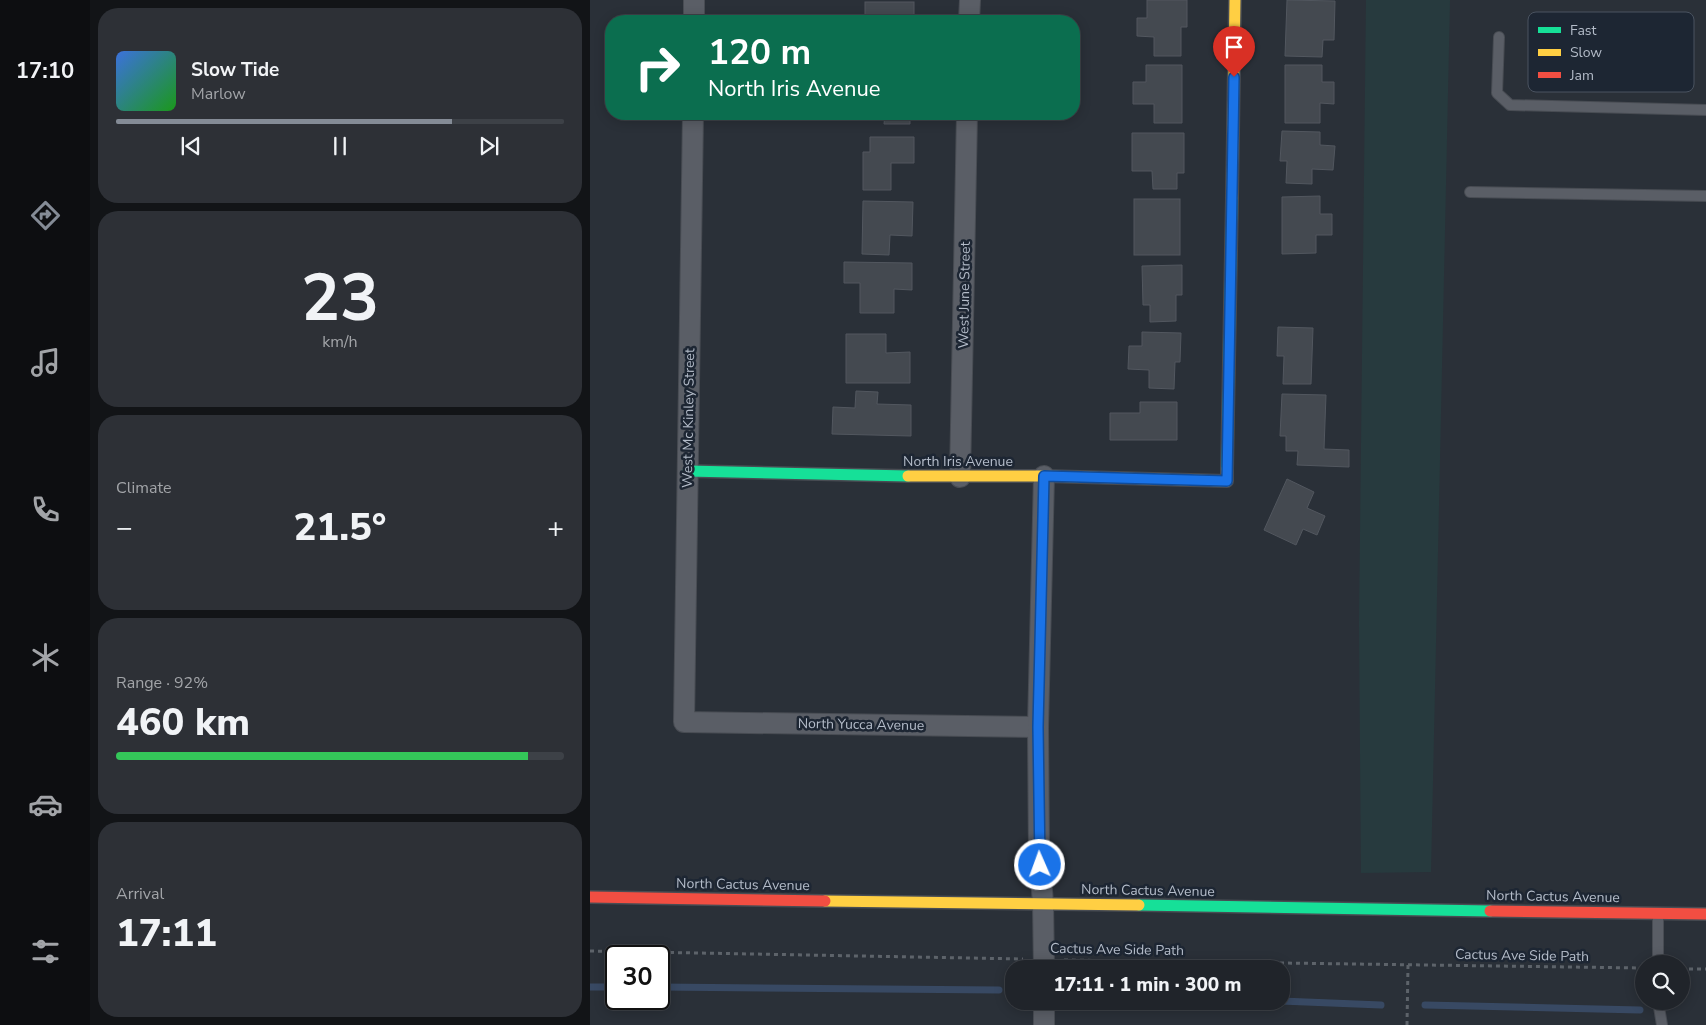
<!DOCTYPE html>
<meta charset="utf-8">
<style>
:root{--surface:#20242a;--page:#2d3036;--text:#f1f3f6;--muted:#a2a4a8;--line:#3d4147;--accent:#848b96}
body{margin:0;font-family:"Nunito Sans",sans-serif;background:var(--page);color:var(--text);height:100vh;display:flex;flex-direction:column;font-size:19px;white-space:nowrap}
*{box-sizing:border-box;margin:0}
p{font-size:16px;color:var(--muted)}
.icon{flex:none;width:28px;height:28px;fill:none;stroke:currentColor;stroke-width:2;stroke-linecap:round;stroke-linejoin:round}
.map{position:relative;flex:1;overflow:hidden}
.details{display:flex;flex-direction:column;gap:8px;padding:8px;background:#121417;width:500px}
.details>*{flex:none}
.top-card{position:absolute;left:15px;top:15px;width:475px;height:105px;border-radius:20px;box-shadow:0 2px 12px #0003,0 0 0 1px var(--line);background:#0b6e4f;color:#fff;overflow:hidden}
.buttons{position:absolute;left:1045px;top:955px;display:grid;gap:10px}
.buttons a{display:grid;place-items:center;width:55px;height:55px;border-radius:50%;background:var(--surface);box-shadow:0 2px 12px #0003,0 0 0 1px var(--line);font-size:25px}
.speed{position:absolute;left:15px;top:945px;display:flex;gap:10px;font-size:25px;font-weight:700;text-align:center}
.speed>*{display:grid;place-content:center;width:65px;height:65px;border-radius:50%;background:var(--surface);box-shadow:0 2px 12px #0003,0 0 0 1px var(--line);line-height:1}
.speed .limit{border:2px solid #111;border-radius:8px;background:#fff;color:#111}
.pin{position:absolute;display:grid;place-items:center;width:42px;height:42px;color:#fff;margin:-51px -21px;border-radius:50% 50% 50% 0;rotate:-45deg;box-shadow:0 0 5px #0007}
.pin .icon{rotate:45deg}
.me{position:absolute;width:55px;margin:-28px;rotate:358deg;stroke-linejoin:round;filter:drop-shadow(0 0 4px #0008)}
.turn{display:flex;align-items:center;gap:18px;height:105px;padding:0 20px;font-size:22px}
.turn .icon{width:65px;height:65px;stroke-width:2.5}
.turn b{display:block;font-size:35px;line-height:42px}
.big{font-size:38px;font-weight:800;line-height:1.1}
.details .tile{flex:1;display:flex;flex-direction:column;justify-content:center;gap:8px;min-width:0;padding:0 18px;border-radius:20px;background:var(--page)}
.details .dial{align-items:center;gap:0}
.dial b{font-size:65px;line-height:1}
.song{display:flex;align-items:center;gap:15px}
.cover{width:60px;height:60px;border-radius:8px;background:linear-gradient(135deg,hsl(220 70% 55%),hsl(120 70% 35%))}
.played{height:5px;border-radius:2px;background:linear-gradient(90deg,var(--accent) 75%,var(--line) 75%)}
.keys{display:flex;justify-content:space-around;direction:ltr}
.heat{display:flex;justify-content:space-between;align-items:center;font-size:28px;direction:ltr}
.charge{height:8px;border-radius:4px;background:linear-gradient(90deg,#34c759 92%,var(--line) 0)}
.trip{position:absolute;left:415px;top:960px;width:285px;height:50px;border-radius:20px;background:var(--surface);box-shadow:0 2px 12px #0003,0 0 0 1px var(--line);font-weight:800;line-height:50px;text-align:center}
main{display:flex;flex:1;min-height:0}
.tabs{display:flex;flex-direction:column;width:90px;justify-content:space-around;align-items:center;background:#0d0e11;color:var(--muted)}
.tabs .icon{width:35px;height:35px}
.tabs .current{color:var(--accent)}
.tabs b{font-size:22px;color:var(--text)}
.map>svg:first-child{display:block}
</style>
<main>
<nav class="tabs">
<b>17:10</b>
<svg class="icon current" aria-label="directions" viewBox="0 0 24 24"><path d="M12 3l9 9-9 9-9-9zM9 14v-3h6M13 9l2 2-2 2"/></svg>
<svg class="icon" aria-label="music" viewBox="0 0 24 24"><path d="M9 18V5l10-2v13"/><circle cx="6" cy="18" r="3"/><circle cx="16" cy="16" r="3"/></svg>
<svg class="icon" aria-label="phone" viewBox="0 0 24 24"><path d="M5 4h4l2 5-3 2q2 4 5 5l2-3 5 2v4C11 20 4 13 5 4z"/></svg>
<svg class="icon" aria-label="climate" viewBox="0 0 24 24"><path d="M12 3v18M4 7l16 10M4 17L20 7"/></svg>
<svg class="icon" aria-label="car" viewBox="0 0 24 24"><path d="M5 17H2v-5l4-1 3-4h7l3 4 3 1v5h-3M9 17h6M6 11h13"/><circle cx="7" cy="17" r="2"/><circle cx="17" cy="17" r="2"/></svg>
<svg class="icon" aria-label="filters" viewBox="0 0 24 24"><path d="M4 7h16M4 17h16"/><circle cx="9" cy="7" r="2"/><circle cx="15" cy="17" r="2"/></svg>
</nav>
<section class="details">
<div class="tile">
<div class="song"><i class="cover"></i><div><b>Slow Tide</b><p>Marlow</p></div></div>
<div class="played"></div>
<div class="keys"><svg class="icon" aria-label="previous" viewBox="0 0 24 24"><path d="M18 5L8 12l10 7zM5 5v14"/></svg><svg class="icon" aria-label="pause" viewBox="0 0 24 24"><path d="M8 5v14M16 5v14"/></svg><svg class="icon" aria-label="next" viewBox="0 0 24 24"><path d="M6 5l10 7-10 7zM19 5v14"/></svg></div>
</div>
<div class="tile dial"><b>23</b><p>km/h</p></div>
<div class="tile"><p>Climate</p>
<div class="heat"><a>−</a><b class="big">21.5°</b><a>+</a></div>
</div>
<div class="tile"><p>Range · 92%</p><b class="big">460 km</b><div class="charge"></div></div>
<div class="tile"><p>Arrival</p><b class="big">17:11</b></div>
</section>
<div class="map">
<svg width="1116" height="1025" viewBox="0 0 1116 1025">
<rect width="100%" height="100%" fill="#2a3038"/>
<!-- green -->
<path fill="#273a3e" d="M 776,0 L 860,0 L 841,872 L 771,873 L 769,624 Z"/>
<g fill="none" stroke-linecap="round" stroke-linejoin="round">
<!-- stream -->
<g stroke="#384963" stroke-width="7">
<path d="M 0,987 L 26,987"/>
<path d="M 69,987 L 409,990"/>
<path d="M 691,1001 L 791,1005"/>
<path d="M 835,1005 L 1050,1010"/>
</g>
</g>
<!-- building -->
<g fill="#444950" stroke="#52575f">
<path d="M 557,0 L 597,0 L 597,27 L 591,27 L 591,56 L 564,56 L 564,37 L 547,36 L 547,18 L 557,18 Z"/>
<path d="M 697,0 L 745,1 L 744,40 L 733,40 L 732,57 L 695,56 Z"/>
<rect x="275" y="2" width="49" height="19"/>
<path d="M 556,65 L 592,65 L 592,123 L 564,123 L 564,104 L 543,104 L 543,82 L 556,82 Z"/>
<path d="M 695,65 L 732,65 L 732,82 L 744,82 L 744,104 L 730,103 L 730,123 L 695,123 Z"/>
<path d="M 295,114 L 320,114 L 320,124 L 294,124 Z"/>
<path d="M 692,131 L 730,132 L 730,145 L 745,146 L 743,170 L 722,169 L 722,184 L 696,183 L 697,161 L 690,161 Z"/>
<path d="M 542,133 L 594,133 L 594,173 L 587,173 L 587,189 L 563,189 L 562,171 L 542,171 Z"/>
<path d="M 280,137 L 324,137 L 324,163 L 301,163 L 301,190 L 273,190 L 273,152 L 280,152 Z"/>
<path d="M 730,196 L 730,214 L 742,214 L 742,235 L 726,235 L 726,253 L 692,254 L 692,197 Z"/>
<rect x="544" y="199" width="46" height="56"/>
<path d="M 273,201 L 323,202 L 322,236 L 300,235 L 299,255 L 272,254 Z"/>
<path d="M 254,262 L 322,263 L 322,290 L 304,289 L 304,313 L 270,313 L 270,283 L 254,283 Z"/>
<path d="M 592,265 L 592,295 L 586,295 L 586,321 L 560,322 L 560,305 L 553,305 L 552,266 Z"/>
<path d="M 688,327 L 723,328 L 721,384 L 693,384 L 694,356 L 687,356 Z"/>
<path d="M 552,332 L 591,333 L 590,362 L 585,362 L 584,389 L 559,388 L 559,370 L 538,369 L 539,346 L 552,346 Z"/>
<path d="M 256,334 L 296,334 L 296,353 L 320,352 L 320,383 L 256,383 Z"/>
<path d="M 266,391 L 288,392 L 287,404 L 321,405 L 321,436 L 242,434 L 243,407 L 265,408 Z"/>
<path d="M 692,394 L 736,395 L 734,449 L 759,450 L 759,467 L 707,465 L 708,451 L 696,451 L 696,436 L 690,436 Z"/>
<path d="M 550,402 L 587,402 L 587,440 L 520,440 L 520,413 L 550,413 Z"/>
<path d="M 697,479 L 724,492 L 717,508 L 735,516 L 727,535 L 713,529 L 706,545 L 674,530 Z"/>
</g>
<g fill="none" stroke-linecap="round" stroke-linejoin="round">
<!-- lane casing -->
<g stroke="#484c53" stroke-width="12">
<g id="lane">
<path d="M 909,37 L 907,93 L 920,105 L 1116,110"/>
<path d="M 880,192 L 1116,196"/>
<path d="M 1068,964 L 1068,914"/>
<path d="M 1068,1001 L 1072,1025"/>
</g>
</g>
<!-- street casing -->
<g stroke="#484c53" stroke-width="22">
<g id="street">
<path d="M 104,21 L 104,0"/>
<path d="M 379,21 L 380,0"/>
<path d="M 103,114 L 94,722 L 448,727"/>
<path d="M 454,476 L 448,727 L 449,854 L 453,903 L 454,969"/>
<path d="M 370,477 L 377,114"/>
<path d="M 454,1025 L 454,1001"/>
</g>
</g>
<!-- fast casing -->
<g stroke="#484c53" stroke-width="14">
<g id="fast">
<path d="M 637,469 L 642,198"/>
<path d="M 98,471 L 318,476"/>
<path d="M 549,905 L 900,911"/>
</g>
</g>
<!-- slow casing -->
<g stroke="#484c53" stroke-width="14">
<g id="slow">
<path d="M 642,198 L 645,0"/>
<path d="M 318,476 L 454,476 L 637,481 L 637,469"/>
<path d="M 235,901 L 549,905"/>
</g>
</g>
<!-- jam casing -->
<g stroke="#484c53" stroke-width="14">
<g id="jam">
<path d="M 0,897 L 235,901"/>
<path d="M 900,911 L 1116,914"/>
</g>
</g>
<!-- path -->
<g stroke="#5d636a" stroke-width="3" stroke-dasharray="4 4" stroke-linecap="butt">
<path d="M 0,951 L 433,959"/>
<path d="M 474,960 L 1053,968"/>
<path d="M 1091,969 L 1116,969"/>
<path d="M 817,1025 L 818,965"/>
</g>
<!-- lane -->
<use href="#lane" stroke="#5a5e66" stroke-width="10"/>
<!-- street -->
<use href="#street" stroke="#5a5e66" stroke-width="20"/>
<!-- fast -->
<use href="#fast" stroke="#16e098" stroke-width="11"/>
<!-- slow -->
<use href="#slow" stroke="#ffcf43" stroke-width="11"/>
<!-- jam -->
<use href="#jam" stroke="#f24e42" stroke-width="11"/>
</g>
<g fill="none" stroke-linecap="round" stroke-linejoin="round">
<!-- route casing -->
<g stroke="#114b97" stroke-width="12">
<path id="route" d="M 450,865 L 448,727 L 454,476 L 637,481 L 644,77"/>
</g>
<!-- route -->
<use href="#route" stroke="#1a73e8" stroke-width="9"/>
</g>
<g text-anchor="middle" stroke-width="5" stroke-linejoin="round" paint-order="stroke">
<!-- street labels -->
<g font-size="14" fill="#b4bcc9" stroke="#1d2633">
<text transform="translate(374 295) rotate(-89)" y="5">West June Street</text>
<text transform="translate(98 418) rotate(-89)" y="5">West Mc Kinley Street</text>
<text x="368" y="466">North Iris Avenue</text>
<text transform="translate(271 724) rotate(1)" y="5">North Yucca Avenue</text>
<text transform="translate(153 884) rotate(1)" y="5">North Cactus Avenue</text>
<text transform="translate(558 890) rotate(1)" y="5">North Cactus Avenue</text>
<text transform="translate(963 896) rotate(1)" y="5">North Cactus Avenue</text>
<text transform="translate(527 949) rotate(1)" y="5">Cactus Ave Side Path</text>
<text transform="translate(932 955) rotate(1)" y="5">Cactus Ave Side Path</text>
</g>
</g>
<!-- legend -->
<rect x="938" y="12" width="166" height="80" rx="8" fill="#1d2633" stroke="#4a5360" stroke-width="1"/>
<rect x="948" y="27" width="23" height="6" fill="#16e098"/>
<rect x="948" y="49" width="23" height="7" fill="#ffcf43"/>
<rect x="948" y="72" width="23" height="6" fill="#f24e42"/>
<g font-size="14" fill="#b4bcc9">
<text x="980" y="35">Fast</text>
<text x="980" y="57">Slow</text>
<text x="980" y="80">Jam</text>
</g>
</svg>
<div class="buttons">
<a><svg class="icon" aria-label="search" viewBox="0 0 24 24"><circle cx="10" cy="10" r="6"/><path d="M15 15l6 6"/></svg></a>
</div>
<div class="speed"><div class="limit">30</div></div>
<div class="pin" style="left:644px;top:77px;background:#d93025"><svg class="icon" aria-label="arrive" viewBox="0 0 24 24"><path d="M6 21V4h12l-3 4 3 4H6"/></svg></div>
<svg class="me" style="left:450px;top:865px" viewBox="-20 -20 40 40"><circle r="17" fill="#1a73e8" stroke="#fff" stroke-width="3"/><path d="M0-11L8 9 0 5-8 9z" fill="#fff"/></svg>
<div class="trip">17:11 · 1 min · 300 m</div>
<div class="top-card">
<div class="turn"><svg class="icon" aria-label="right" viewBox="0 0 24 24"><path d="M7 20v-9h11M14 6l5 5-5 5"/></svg><div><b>120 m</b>North Iris Avenue</div></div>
</div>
</div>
</main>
